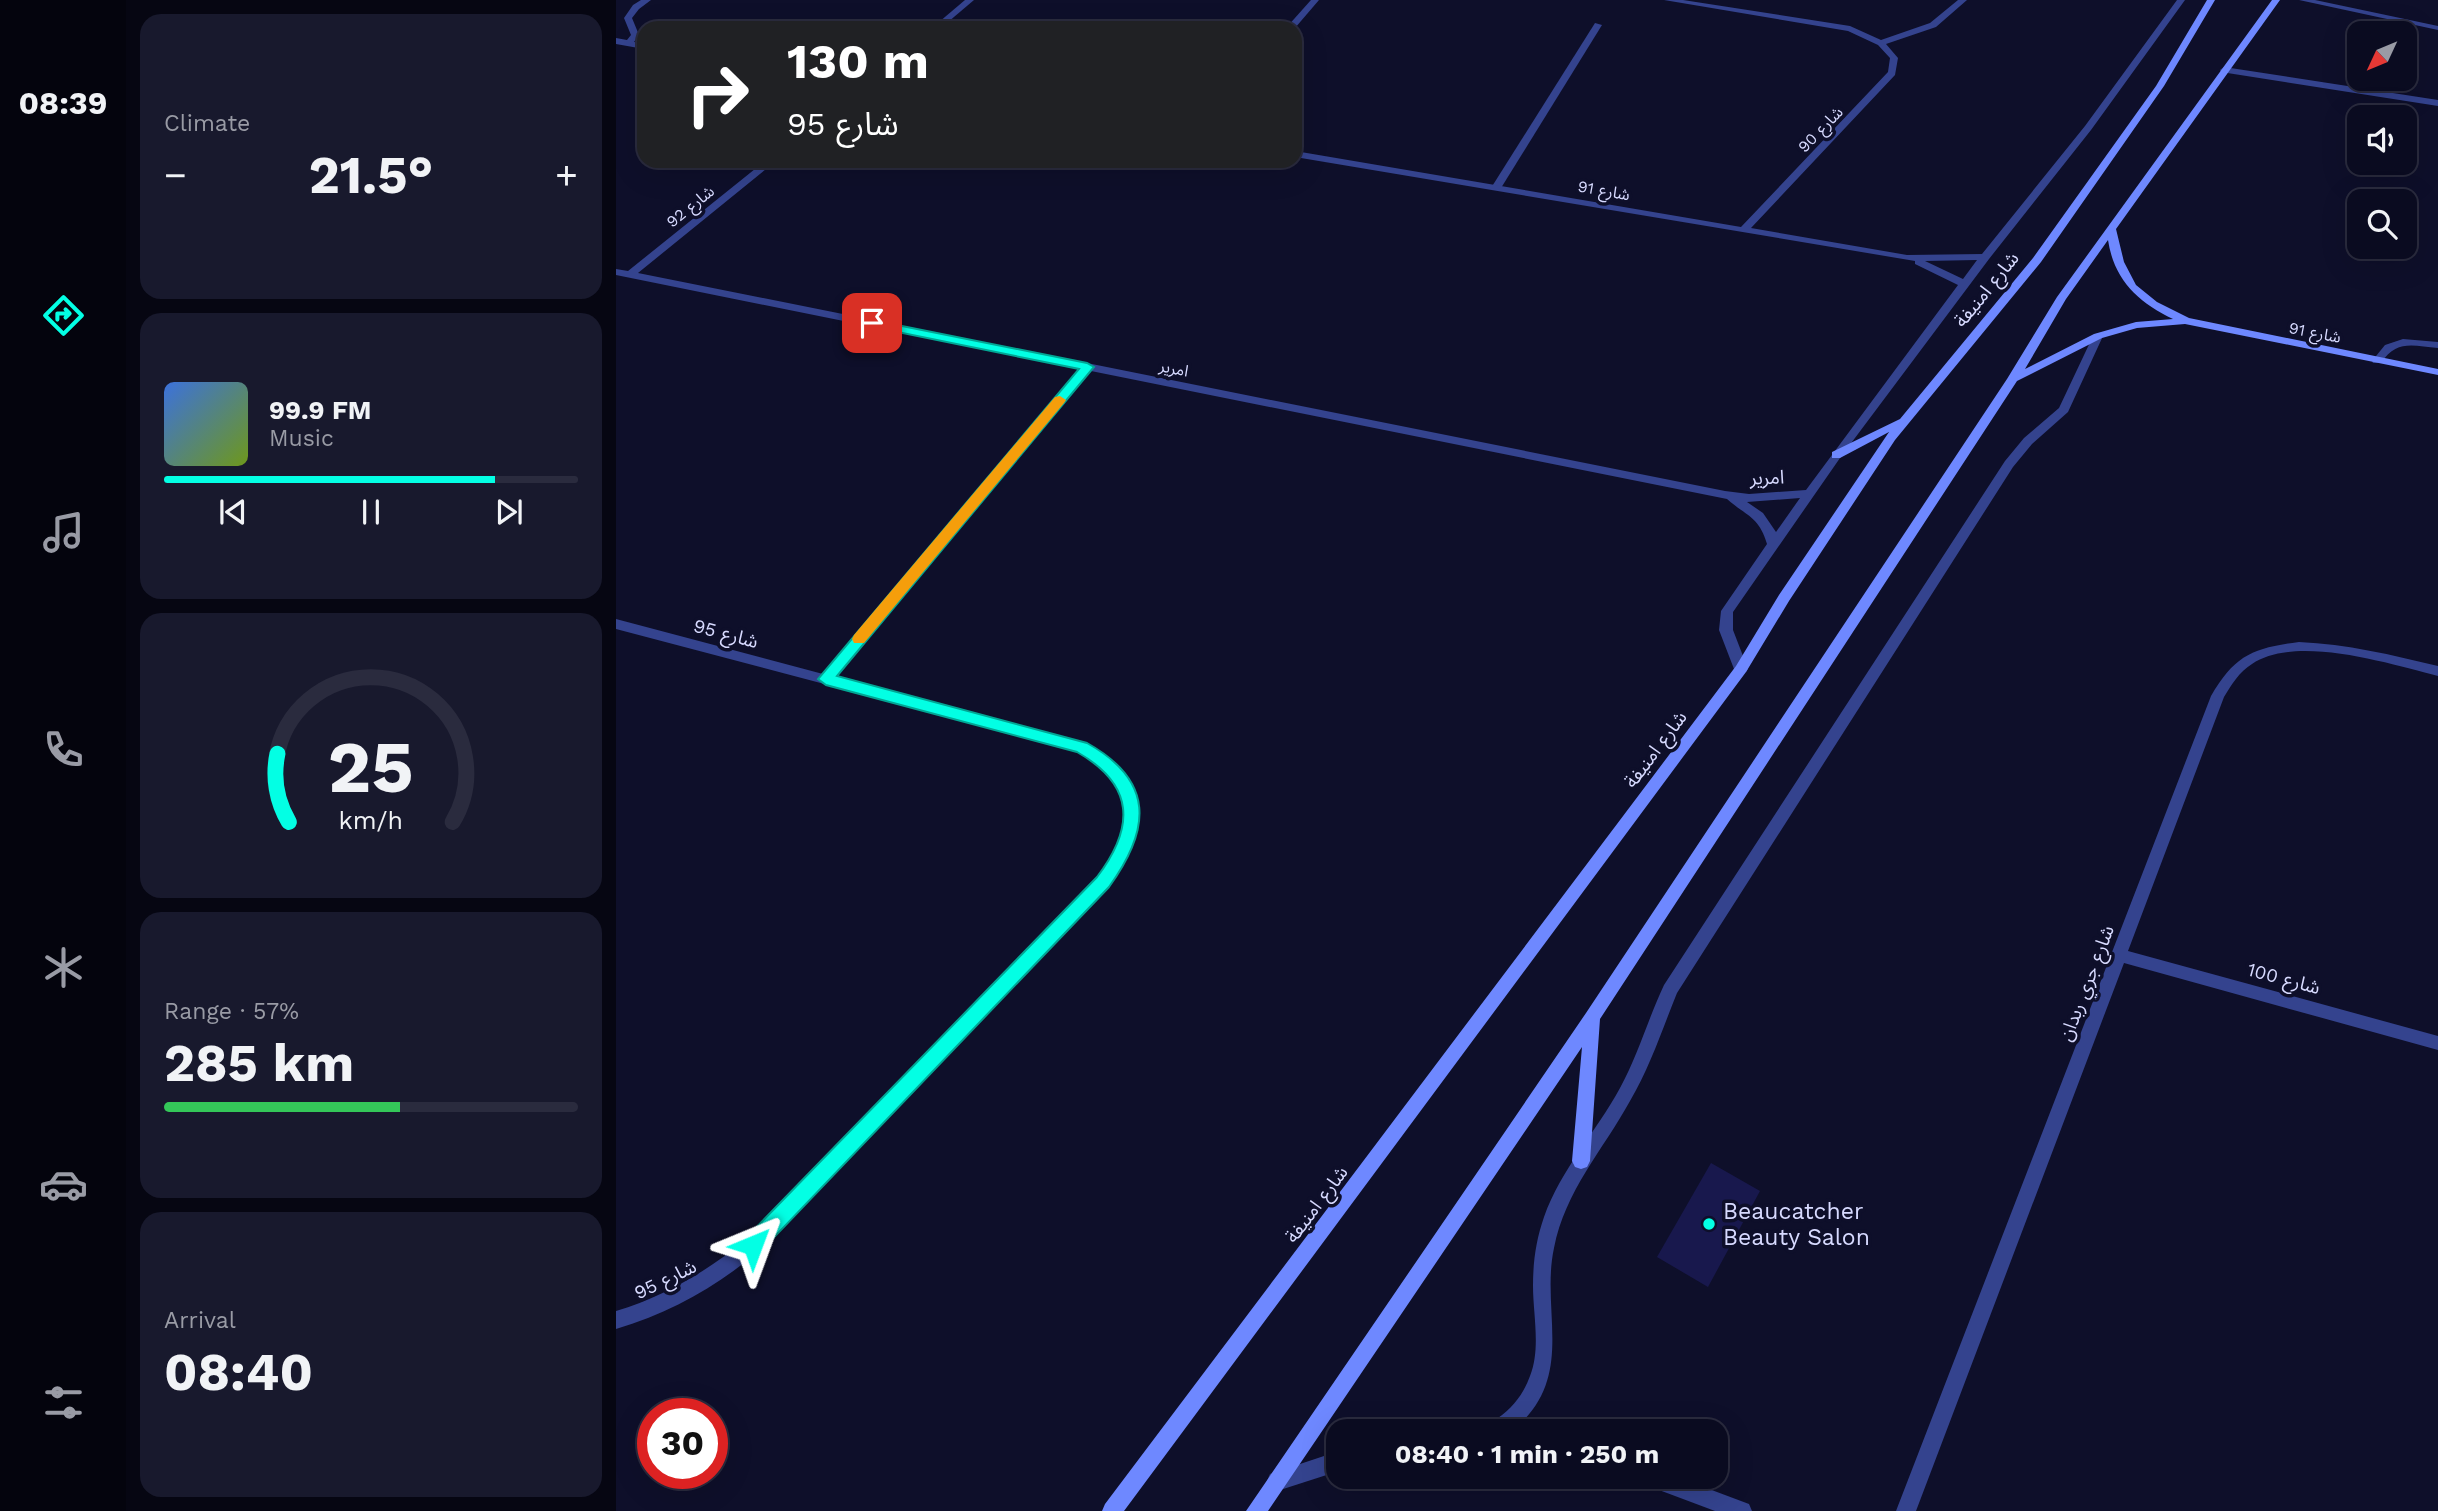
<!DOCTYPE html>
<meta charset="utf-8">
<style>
:root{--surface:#0a0b20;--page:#18192d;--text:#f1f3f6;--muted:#999ba5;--line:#2a2b3e;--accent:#03ffe4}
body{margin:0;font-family:"Work Sans","Noto Sans Arabic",sans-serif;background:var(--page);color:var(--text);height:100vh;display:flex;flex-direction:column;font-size:26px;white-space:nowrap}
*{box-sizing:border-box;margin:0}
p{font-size:23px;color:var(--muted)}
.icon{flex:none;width:38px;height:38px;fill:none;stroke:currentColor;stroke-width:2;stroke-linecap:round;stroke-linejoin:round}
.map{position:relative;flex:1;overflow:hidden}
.details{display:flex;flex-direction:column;gap:14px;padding:14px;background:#060612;width:490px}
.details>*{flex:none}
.guide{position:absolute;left:21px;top:21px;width:665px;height:147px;border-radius:21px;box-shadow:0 7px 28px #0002,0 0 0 2px var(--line);background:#202124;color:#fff;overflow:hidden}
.needle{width:46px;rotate:226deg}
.fabs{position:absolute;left:1731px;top:21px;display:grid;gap:14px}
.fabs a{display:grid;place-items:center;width:70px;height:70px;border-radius:14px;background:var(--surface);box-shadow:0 7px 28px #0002,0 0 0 2px var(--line);font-size:35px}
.speed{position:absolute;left:21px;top:1398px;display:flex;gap:14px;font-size:35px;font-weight:700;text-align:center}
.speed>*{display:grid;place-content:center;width:91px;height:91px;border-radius:50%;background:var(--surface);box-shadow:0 7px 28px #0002,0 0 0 2px var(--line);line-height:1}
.speed .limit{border:10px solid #d22;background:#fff;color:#111}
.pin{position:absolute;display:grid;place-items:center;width:60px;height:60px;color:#fff;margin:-30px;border-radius:14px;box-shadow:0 4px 10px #0006}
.me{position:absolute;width:77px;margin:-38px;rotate:44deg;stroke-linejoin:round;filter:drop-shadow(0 0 5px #0008)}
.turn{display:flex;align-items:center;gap:24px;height:147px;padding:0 35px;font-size:32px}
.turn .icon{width:91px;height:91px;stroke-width:2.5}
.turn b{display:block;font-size:49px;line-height:60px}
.big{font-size:52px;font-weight:700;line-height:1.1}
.details .tile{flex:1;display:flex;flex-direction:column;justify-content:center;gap:10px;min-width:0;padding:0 24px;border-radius:21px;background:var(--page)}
.details .dial{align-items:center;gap:0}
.dial svg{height:182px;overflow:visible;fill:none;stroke:var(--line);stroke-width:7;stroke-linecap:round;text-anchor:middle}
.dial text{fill:var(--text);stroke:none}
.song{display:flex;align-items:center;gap:21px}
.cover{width:84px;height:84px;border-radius:10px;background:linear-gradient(135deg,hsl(220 70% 55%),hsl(80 70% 35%))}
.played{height:7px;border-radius:4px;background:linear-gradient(90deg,var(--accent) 80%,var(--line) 80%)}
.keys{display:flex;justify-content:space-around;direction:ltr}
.heat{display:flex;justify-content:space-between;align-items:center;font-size:38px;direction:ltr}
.charge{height:10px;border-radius:5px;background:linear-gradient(90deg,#34c759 57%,var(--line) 0)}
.trip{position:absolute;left:710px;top:1419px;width:402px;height:70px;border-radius:21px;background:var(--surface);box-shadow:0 7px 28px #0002,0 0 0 2px var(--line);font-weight:700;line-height:70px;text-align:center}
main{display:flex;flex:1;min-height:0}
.dock{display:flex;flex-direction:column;width:126px;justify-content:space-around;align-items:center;background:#04040d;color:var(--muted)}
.dock .icon{width:49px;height:49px}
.dock .current{color:var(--accent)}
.dock b{font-size:32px;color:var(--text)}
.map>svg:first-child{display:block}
</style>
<main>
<nav class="dock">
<b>08:39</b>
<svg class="icon current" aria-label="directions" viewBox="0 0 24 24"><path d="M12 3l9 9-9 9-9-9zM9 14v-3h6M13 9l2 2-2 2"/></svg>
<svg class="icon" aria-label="music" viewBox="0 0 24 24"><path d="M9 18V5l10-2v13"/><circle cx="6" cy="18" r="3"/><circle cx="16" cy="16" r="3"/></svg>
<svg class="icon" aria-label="phone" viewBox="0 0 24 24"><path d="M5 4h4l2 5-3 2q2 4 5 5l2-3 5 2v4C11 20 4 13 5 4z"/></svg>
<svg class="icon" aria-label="climate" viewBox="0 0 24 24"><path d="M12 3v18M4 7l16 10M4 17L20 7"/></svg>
<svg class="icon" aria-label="car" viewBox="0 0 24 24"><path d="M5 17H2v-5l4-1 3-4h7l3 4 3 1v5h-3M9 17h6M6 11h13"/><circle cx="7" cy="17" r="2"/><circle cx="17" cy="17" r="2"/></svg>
<svg class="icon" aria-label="filters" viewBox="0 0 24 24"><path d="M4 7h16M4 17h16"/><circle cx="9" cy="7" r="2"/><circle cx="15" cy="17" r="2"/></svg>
</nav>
<section class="details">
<div class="tile"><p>Climate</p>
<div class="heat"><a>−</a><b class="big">21.5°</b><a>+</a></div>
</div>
<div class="tile">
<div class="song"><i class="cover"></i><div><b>99.9 FM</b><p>Music</p></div></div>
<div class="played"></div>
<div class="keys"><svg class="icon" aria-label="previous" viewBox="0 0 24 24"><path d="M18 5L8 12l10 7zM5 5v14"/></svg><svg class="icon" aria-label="pause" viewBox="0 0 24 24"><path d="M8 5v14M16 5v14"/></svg><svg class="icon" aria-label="next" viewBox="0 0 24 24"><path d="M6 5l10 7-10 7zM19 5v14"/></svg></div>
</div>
<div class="tile dial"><svg viewBox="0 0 100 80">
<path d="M14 69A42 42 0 1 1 86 69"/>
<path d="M14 69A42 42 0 0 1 9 39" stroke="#03ffe4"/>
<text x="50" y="56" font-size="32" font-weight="700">25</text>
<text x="50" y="72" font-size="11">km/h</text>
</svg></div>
<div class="tile"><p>Range · 57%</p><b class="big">285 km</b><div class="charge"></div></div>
<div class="tile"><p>Arrival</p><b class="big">08:40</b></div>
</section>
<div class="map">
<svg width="1822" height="1511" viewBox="0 0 1822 1511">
<rect width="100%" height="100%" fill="#0e0f2a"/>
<!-- building -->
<path fill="#18184d" d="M 1095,1163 L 1144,1191 L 1092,1287 L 1041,1257 Z"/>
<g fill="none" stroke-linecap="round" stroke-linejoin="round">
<!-- lane -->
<g fill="#34438e" fill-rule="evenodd">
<path d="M 1683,0 L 1699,0 L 1822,26 L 1822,30 Z"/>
<path d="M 979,23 L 986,25 L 885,188 L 877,190 L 875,188 Z"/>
<path d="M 1608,67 L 1822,100 L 1822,106 L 1605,72 L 1604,70 Z"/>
<path d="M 1787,339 L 1822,342 L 1822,348 C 1797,346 1781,339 1765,363 L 1757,363 L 1756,361 L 1769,345 Z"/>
</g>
<!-- street -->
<g fill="#34438e" fill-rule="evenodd">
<path d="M 25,0 L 35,0 L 23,9 L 16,18 L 23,35 L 18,42 L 28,43 L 28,49 L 0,44 L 0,38 L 11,40 L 15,35 L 8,18 L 17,5 Z"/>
<path d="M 349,0 L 358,0 L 325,28 L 316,28 Z"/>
<path d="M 695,0 L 703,0 L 679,28 L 670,28 Z"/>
<path d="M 1048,0 L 1067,0 L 1234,26 L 1265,40 L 1314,23 L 1342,0 L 1351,0 L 1320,27 L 1270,44 L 1282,58 L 1279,75 L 1135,228 L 1291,255 L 1366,254 L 1469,126 L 1561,0 L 1569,0 L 1475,130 L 1373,259 L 1224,458 L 1117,612 L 1117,630 L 1132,669 L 1130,672 L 1120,672 L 1118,669 L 1103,630 L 1105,611 L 1151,544 C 1143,516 1130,516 1111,499 L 475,371 L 219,677 L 471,743 C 536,787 533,825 492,886 L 143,1251 C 100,1287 54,1313 0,1329 L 0,1311 C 50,1296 91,1271 131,1239 L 482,878 C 519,822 519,790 462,751 L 0,629 L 0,619 L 207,674 L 465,369 L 0,275 L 0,269 L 12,271 L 149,161 L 160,161 L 22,273 L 1109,491 L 1133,494 L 1190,490 L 1342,285 L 1299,264 L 1299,261 L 679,157 L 679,151 L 1125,227 L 1272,72 L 1274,58 L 1262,45 L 1232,31 ZM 1361,260 L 1347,279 L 1309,261 ZM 1184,498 L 1160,532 L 1147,513 L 1131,502 Z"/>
<path d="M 1482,333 L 1487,336 L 1452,412 L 1416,444 L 1397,467 L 1061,993 C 1046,1030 1034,1067 1014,1101 C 987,1150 949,1191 938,1248 C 925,1308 957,1370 907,1421 L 917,1425 L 919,1432 L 867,1432 C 870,1423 875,1423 882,1418 C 897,1408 908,1393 914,1376 C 925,1349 917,1314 917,1286 C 917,1262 920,1240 928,1217 C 945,1169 980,1132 1004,1088 C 1022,1055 1032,1019 1048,985 L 1389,461 L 1408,438 L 1443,408 L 1477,336 Z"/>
<path d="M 1683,642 C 1731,644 1776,655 1822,666 L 1822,676 C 1774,664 1680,634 1636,664 C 1623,672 1616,684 1608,697 L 1512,951 L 1822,1036 L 1822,1050 L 1508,963 L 1300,1511 L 1280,1511 L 1595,696 C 1619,655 1637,648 1683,642 Z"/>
<path d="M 723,1451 L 723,1471 L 661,1491 L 654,1488 L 651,1481 L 654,1474 Z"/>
<path d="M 1024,1477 L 1061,1477 L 1133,1504 L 1136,1511 L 1099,1511 L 1027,1484 Z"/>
</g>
<!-- secondary -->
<g fill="#6e88ff" fill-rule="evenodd">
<path d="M 1591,0 L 1599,0 L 1548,86 L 1425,262 L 1279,440 L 1173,601 L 1130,672 L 508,1511 L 486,1511 L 489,1504 L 1120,666 L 1163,595 L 1273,432 L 1224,458 L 1216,458 L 1216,452 L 1284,419 L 1417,258 L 1540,86 Z"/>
<path d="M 1656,0 L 1664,0 L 1500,229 L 1508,262 L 1520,285 L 1541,302 L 1573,318 L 1822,369 L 1822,375 L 1569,324 L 1521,328 L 1486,338 L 1401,381 L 984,1019 L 974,1161 L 971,1167 L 965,1169 L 959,1167 L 956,1161 L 966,1047 L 652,1511 L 630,1511 L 970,1013 L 1391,379 L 1441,297 ZM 1492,240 C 1498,280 1522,302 1557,319 L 1520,322 L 1478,334 L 1409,369 L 1450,299 Z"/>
</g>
</g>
<!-- route -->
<path fill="#03ffe4" stroke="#02a694" stroke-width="2" d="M 256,320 L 471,363 L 478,367 L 221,676 L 471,743 C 539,781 535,829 493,887 L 144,1252 L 137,1255 L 130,1252 L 127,1245 L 130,1238 L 481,877 C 519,827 519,785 461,752 L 210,685 L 202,679 L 463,369 L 252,326 L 252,321 Z"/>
<!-- slow -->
<path fill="#f59e0b" d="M 444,396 L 450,400 L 448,403 L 248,643 L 238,643 L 236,639 L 238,635 L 439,397 Z"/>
<!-- markers -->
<circle fill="#03ffe4" stroke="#0e0f2a" stroke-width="2.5" cx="1093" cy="1224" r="7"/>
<g text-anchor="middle" stroke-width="7" stroke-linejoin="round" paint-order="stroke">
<!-- far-street labels -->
<g font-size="16" fill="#d7daff" stroke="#0e0f2a">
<text transform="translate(1204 129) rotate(-46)" y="6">شارع 90</text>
<text transform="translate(988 190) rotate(10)" y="6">شارع 91</text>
<text transform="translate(74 206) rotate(-39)" y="6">شارع 92</text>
<text transform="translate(1699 332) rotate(11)" y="6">شارع 91</text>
<text transform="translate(558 368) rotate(11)" y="6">امرير</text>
</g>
<!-- street labels -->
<g font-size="19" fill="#d7daff" stroke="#0e0f2a">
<text transform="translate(1370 289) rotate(-51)" y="7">شارع امنيفة</text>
<text transform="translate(1151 477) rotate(-2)" y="7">امرير</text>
<text transform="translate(110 633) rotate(15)" y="7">شارع 95</text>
<text transform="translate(1039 749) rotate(-53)" y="7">شارع امنيفة</text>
<text transform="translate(1668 978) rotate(15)" y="7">شارع 100</text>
<text transform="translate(1470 983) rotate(-69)" y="7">شارع جري ربدان</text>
<text transform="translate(700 1204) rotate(-53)" y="7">شارع امنيفة</text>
<text transform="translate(49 1279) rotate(-26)" y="7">شارع 95</text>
</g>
<!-- near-poi labels -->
<g font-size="23" fill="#d7daff" stroke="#0e0f2a" text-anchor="start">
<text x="1107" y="1219">Beaucatcher<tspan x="1107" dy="26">Beauty Salon</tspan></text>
</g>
</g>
</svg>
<div class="fabs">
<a><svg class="needle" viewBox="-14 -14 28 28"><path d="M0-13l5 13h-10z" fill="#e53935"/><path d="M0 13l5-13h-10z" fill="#999ba5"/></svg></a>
<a><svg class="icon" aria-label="sound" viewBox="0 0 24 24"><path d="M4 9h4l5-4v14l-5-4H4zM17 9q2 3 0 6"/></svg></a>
<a><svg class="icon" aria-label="search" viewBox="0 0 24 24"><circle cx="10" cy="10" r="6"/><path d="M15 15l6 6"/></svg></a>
</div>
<div class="speed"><div class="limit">30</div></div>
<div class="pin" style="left:256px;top:323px;background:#d93025"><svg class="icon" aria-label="arrive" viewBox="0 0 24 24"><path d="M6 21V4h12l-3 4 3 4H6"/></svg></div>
<svg class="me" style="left:137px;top:1245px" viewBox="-20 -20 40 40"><path d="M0-17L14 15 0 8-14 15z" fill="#03ffe4" stroke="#fff" stroke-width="4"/></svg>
<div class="trip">08:40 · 1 min · 250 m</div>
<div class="guide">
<div class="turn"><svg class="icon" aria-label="right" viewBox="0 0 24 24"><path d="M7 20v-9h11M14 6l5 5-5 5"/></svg><div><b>130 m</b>شارع 95</div></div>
</div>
</div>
</main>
